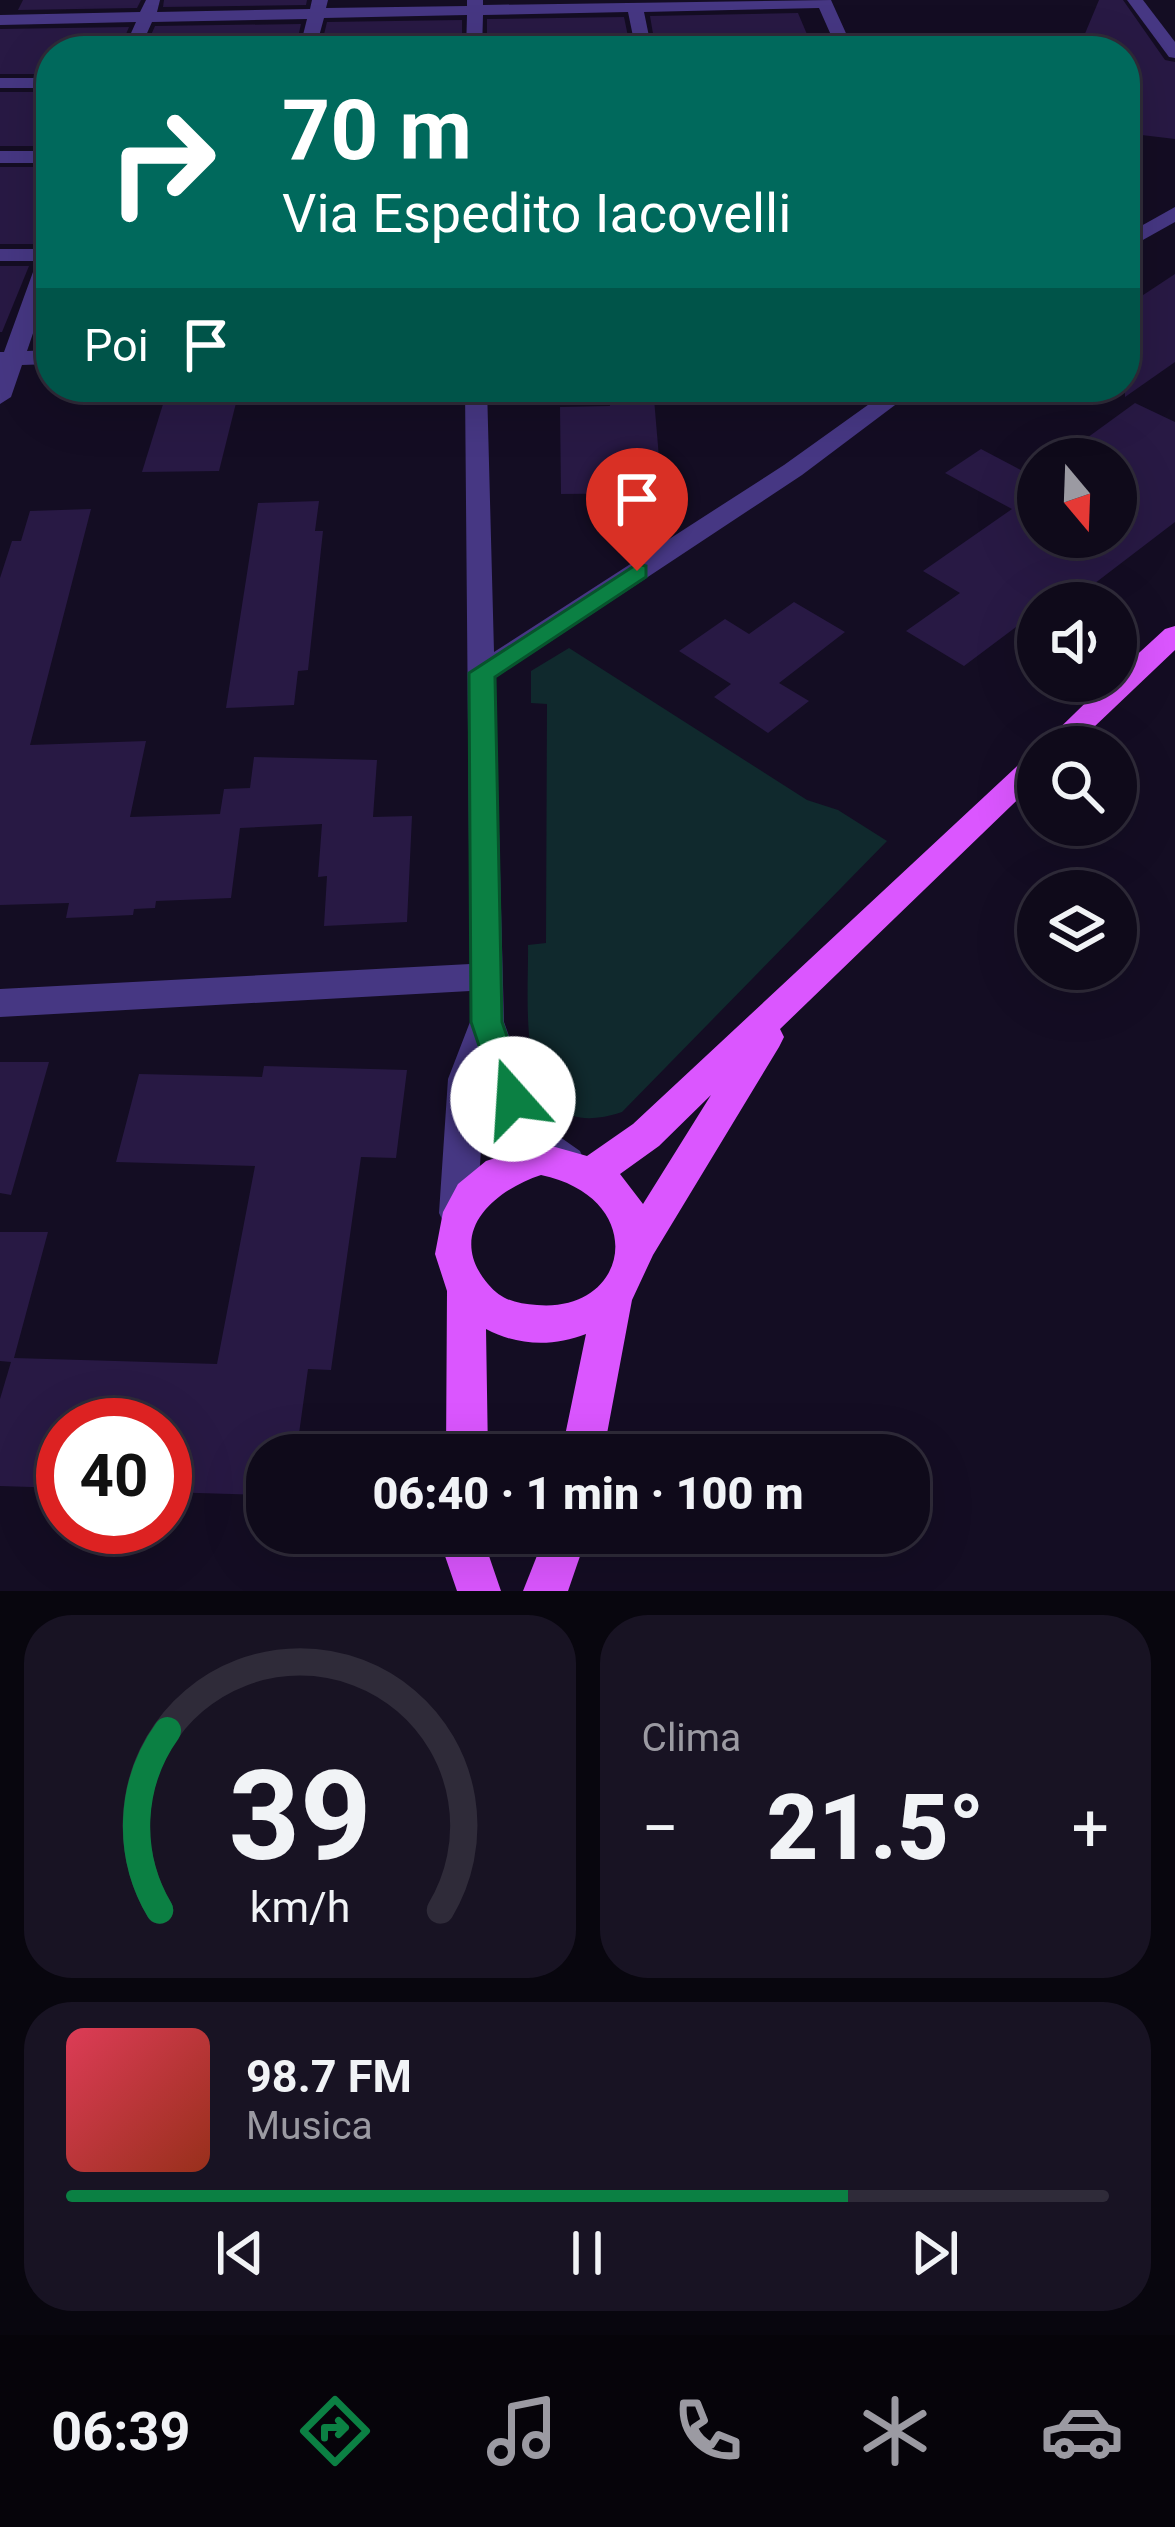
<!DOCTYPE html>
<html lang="it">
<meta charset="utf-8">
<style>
:root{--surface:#0f0a1a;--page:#181323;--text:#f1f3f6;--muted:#9b9aa2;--line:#2f2b39;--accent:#0b8043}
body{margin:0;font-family:Roboto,sans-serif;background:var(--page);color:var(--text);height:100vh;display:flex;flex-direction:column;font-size:45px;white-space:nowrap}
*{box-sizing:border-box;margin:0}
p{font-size:39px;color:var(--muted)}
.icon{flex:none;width:66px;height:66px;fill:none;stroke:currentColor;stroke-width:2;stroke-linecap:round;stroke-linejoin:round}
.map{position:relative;height:1591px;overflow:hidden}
.sheet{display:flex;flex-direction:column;gap:24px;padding:24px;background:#08060e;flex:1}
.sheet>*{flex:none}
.banner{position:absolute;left:36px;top:36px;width:1104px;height:366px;border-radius:48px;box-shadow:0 12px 48px #0002,0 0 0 3px var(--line);background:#00695c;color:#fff;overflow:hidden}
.needle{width:78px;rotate:161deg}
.tools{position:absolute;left:1017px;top:438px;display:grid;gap:24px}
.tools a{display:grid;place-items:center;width:120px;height:120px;border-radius:50%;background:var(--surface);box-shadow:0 12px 48px #0002,0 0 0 3px var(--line);font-size:60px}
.speed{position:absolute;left:36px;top:1398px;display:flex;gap:24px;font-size:60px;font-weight:700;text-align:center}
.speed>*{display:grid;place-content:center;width:156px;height:156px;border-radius:50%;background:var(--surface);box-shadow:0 12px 48px #0002,0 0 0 3px var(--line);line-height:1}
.speed .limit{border:18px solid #d22;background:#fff;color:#111}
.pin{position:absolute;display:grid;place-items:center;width:102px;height:102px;color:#fff;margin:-123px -51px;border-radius:50% 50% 50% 0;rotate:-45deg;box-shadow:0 0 12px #0007}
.pin .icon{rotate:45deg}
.me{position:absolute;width:132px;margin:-66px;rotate:341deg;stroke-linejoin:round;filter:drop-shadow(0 0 9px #0008)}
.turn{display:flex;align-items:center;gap:42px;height:252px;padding:0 48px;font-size:54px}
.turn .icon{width:156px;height:156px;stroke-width:2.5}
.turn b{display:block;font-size:84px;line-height:102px}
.then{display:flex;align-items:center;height:114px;padding:0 48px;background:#0003;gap:24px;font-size:45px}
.big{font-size:90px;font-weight:800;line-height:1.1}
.sheet .card{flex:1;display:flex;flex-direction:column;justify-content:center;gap:18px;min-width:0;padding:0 42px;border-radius:48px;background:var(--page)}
.sheet .dial{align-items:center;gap:0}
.dial svg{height:312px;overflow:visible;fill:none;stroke:var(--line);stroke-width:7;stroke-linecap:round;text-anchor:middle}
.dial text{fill:var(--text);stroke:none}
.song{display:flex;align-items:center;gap:36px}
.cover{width:144px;height:144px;border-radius:18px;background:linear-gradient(135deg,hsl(350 70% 55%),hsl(10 70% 35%))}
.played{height:12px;border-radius:6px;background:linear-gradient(90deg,var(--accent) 75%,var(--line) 75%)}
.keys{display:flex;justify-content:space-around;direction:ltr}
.heat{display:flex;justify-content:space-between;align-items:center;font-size:66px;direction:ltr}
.sheet .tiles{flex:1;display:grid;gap:24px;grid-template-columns:1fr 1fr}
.card:last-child{grid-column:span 2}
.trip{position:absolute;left:246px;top:1434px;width:684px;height:120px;border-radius:48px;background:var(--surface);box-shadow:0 12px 48px #0002,0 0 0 3px var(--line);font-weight:800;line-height:120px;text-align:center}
.dock{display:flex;height:192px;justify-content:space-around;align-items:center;background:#06040a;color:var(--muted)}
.dock .icon{width:84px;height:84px}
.dock .active{color:var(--accent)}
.dock b{font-size:54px;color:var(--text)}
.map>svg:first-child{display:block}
</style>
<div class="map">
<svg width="1175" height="1591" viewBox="0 0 1175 1591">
<rect width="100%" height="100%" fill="#140d23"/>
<!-- green -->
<path fill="#10292d" d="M 569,648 L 807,800 L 838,810 L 887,841 L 622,1112 C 512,1149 529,1010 528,945 L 546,943 L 547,704 L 531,703 L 531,671 Z"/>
<!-- building -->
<g fill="#281944">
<path d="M 23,0 L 141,0 L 137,8 L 18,10 Z"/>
<path d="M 164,0 L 307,0 L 306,5 L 163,7 Z"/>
<path d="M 1099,0 L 1123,0 L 1165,60 L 1175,62 L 1175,139 L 1125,133 L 1125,51 L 1095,51 L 1084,36 Z"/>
<path d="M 798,13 L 814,51 L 656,51 L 650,16 Z"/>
<path d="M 624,17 L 631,51 L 487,49 L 487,19 Z"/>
<path d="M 462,20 L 462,50 L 320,51 L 327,22 Z"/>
<path d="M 301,24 L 295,51 L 144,51 L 155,26 Z"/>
<path d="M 129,27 L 119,51 L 51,51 L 51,74 L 0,74 L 0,29 Z"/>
<rect x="0" y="92" width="51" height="54"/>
<path d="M 0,167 L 51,167 L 51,237 L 40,237 L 37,244 L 0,244 Z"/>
<path d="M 0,266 L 29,266 L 2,332 L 0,332 Z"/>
<path d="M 1175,274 L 1175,362 L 1125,397 L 1125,307 Z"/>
<path d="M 240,387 L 219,471 L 142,472 L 168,388 Z"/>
<path d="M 607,387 L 653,387 L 662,493 L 561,494 L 560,407 L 610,406 Z"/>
<path d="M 1135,403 L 1175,422 L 1175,522 L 1069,603 L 1038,603 L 1038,640 L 1016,627 L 964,666 L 906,631 L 960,593 L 923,571 L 1012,509 L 945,473 L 981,449 L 1038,479 L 1038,537 L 1116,537 L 1116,459 L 1058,459 Z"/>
<path d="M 319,501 L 315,531 L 323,531 L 308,670 L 298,671 L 294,705 L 226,708 L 258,503 Z"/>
<path d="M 91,509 L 30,745 L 146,741 L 130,817 L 220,814 L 224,789 L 250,788 L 254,757 L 377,760 L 373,817 L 412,816 L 407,922 L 324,926 L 327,876 L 318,877 L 322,824 L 240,828 L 231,898 L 156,901 L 155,908 L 134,909 L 133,915 L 66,918 L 69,903 L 0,905 L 0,578 L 12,541 L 21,541 L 30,511 Z"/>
<path d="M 794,602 L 845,632 L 779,683 L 809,701 L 768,733 L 714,697 L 731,684 L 679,651 L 725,619 L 749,634 Z"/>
<path d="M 0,1062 L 49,1062 L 11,1195 L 0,1193 Z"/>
<path d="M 264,1066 L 407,1070 L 396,1158 L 361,1157 L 331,1370 L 308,1369 L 296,1455 L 267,1455 L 267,1495 L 165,1492 L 165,1425 L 63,1425 L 63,1488 L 0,1486 L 0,1399 L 11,1362 L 0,1361 L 0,1232 L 48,1232 L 14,1358 L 217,1364 L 255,1166 L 116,1162 L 139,1074 L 262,1077 Z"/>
</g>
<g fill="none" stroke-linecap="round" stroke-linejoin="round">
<!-- minor -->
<g fill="#463783" fill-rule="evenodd">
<path d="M 146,0 L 160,0 L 157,12 L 310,9 L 312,0 L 328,0 L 326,8 L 467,6 L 467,0 L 483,0 L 483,5 L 831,0 L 854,51 L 838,51 L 819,8 L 644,12 L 652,51 L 636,51 L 628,12 L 483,15 L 482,51 L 466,51 L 467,15 L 324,18 L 315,51 L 299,51 L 307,19 L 152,22 L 139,51 L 123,51 L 136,22 L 0,25 L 0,15 L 140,12 Z"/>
<path d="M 1127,0 L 1143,0 L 1175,42 L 1175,58 L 1169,57 Z"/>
<rect x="0" y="78" width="51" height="10"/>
<rect x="0" y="151" width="51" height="12"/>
<path d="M 1175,207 L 1175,222 L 1125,250 L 1125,235 Z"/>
<path d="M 51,244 L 51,280 L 27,351 L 51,350 L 51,364 L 22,365 L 11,397 L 0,404 L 0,352 L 4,352 L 37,261 L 0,261 L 0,249 L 42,249 Z"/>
<path d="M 465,387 L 487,387 L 494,652 L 784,465 L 893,387 L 919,387 L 802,475 L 495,678 L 504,1022 L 540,1123 L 580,1151 L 585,1162 L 580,1173 L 567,1178 L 513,1144 L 486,1069 L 477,1213 L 471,1225 L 458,1230 L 445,1225 L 439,1213 L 448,1079 L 470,1022 L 470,991 L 0,1017 L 0,989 L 470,964 Z"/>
<path d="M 1061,732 L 1106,740 L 1111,747 L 1049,747 L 1051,735 Z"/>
</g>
<!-- major -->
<g fill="#db56ff" fill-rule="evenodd">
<path d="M 1175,626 L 1175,650 L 1073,747 L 1040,747 L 1108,681 L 1116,681 L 1116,674 L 1165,629 Z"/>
<path d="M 1038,752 L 1038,780 L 780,1029 L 784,1037 L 779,1047 L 653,1255 L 632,1300 L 603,1455 L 561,1455 L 586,1334 C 553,1347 518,1346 486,1329 L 488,1455 L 446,1455 L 447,1291 L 435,1254 L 443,1212 L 458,1184 L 486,1161 L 541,1143 L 587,1156 L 633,1124 L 1028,756 ZM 711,1095 L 643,1204 L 620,1174 L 659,1146 ZM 541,1175 C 650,1198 631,1313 537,1305 C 517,1304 501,1300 488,1284 C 445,1233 493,1191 541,1175 Z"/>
<path d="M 446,1533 L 488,1533 L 489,1556 L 501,1591 L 457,1591 L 445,1556 Z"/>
<path d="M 546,1533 L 588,1533 L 568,1591 L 523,1591 Z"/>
</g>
</g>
<!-- route -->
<path fill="#0b8043" stroke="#07532c" stroke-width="3" d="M 637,564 L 646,566 L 646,577 L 495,677 L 502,1022 L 529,1099 L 525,1109 L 513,1113 L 502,1109 L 497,1099 L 471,1022 L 469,673 Z"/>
</svg>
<div class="tools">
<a><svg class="needle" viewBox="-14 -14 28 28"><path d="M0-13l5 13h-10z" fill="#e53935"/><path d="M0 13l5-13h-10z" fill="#9b9aa2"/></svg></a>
<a><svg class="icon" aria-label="sound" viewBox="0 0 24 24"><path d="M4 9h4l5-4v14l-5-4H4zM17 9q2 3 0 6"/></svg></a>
<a><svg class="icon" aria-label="search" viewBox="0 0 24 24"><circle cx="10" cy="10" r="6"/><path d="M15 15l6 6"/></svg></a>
<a><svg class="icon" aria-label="layers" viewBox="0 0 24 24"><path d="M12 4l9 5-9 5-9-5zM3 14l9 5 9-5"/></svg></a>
</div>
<div class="speed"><div class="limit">40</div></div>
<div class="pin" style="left:637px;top:571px;background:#d93025"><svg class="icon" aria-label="arrive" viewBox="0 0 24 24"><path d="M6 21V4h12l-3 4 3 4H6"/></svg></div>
<svg class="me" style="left:513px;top:1099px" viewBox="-20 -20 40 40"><circle r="19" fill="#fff"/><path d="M0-13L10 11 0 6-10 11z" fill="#0b8043"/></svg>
<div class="trip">06:40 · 1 min · 100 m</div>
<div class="banner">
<div class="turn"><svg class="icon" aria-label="right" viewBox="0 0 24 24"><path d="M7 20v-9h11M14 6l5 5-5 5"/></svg><div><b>70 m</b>Via Espedito Iacovelli</div></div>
<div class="then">Poi<svg class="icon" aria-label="arrive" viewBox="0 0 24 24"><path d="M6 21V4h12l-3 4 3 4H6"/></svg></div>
</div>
</div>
<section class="sheet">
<div class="tiles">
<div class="card dial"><svg viewBox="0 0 100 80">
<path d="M14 69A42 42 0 1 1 86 69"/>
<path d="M14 69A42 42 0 0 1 16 23" stroke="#0b8043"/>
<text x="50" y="56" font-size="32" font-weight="700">39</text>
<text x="50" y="72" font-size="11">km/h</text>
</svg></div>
<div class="card"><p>Clima</p>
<div class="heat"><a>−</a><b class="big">21.5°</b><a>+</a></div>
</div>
<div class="card">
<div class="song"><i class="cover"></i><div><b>98.7 FM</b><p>Musica</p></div></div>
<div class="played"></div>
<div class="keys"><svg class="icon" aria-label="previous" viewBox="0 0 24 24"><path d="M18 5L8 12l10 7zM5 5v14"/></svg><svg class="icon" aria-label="pause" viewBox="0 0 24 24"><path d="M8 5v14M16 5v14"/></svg><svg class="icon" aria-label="next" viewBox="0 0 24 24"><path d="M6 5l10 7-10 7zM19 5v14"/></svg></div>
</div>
</div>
</section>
<nav class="dock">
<b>06:39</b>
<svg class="icon active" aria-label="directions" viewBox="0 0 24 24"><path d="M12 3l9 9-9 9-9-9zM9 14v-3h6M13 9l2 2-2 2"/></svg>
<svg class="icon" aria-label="music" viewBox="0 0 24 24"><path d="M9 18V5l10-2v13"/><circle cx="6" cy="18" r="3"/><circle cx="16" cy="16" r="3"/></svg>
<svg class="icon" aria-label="phone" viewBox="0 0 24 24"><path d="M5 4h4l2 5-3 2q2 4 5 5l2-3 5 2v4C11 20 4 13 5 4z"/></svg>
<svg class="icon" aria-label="climate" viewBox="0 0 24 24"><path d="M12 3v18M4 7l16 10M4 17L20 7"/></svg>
<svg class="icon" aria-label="car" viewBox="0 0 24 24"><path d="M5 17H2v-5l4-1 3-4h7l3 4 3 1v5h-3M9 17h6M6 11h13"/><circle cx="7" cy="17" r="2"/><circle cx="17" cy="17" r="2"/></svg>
</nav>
